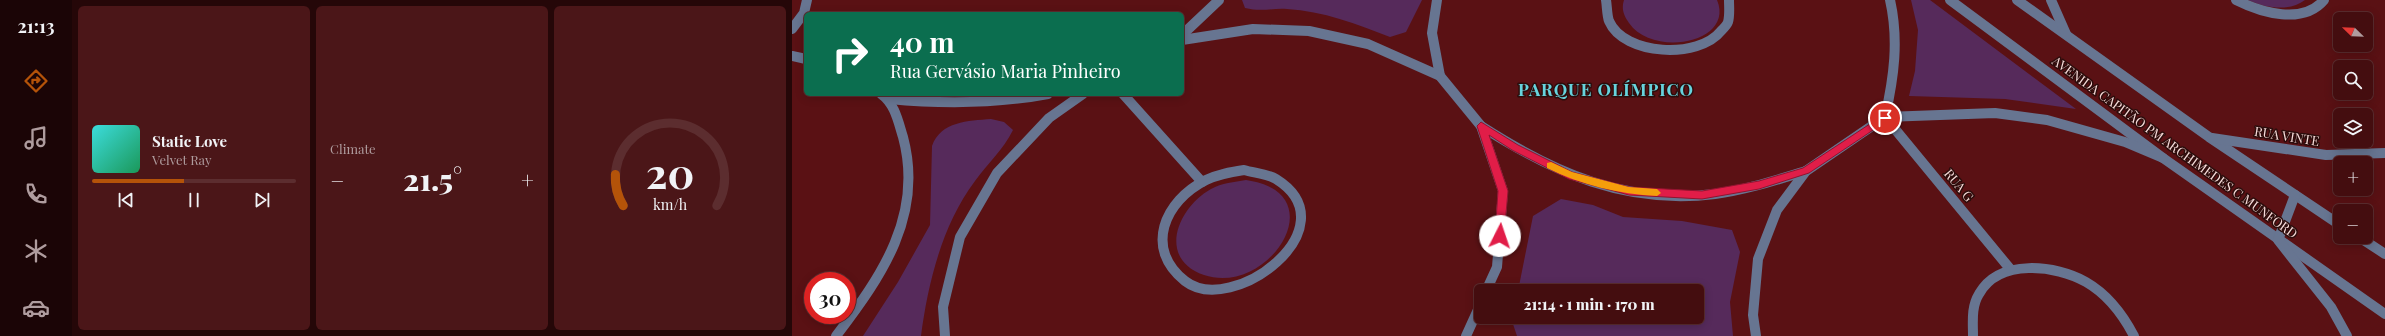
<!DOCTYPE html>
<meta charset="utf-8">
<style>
:root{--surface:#440d0f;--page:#4b1618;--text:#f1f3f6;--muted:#af9c9e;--line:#5c2d2f;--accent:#b45309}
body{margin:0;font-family:"Playfair Display",serif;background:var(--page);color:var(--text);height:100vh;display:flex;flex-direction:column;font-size:15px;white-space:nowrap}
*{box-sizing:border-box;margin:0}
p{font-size:13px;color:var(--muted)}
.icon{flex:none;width:22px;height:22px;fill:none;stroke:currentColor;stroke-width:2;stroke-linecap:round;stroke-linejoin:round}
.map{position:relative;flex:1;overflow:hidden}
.drawer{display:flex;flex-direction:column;gap:6px;padding:6px;background:#250708;width:720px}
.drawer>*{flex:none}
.guide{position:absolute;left:12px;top:12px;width:380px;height:84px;border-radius:6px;box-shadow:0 2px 10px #0003,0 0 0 1px var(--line);background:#0b6e4f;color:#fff;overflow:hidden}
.needle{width:26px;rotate:293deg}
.tools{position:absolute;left:1541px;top:12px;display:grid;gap:8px}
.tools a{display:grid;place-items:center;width:40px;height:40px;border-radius:6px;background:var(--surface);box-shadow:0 2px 10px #0003,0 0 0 1px var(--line);font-size:20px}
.speed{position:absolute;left:12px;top:272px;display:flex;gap:8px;font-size:20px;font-weight:700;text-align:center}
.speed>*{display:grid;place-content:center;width:52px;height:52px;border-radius:50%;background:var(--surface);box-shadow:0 2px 10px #0003,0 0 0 1px var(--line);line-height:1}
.speed .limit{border:6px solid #d22;background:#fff;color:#111}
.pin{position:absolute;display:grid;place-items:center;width:34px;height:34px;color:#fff;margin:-17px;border:2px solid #fff;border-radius:50%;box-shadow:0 1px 4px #0007}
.me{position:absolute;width:44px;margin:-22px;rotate:4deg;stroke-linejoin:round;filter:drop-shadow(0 0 3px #0008)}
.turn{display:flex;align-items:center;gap:14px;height:84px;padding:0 20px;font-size:18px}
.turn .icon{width:52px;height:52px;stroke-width:2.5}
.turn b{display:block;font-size:28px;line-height:34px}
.big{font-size:30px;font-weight:800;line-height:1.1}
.drawer .card{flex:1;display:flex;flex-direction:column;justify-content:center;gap:6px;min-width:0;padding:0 14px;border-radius:6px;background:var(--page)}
.drawer .dial{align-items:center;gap:0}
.dial svg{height:104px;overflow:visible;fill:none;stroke:var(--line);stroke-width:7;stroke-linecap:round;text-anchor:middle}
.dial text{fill:var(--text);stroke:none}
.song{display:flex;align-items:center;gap:12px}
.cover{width:48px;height:48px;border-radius:6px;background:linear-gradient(135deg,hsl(180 70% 55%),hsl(150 70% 35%))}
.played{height:4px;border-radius:2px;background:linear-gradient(90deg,var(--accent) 45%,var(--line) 45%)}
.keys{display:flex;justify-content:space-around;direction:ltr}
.heat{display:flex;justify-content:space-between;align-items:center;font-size:22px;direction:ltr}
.drawer .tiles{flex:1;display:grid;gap:6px;grid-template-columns:repeat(3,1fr)}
.trip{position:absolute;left:682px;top:284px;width:230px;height:40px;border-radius:6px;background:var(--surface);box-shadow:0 2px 10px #0003,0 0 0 1px var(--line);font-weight:800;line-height:40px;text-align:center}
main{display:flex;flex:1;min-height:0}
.tab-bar{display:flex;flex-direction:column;width:72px;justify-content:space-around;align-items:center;background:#1b0506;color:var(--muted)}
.tab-bar .icon{width:28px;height:28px}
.tab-bar .active{color:var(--accent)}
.tab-bar b{font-size:18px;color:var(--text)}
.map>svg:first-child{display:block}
</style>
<main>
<nav class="tab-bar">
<b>21:13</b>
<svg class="icon active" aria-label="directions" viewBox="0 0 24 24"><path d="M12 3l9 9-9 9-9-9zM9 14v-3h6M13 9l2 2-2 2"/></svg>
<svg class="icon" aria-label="music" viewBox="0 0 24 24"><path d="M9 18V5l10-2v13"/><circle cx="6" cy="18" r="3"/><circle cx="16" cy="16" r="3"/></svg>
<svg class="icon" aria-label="phone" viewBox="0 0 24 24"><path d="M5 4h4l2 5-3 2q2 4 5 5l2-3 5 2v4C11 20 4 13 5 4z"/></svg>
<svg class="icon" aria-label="climate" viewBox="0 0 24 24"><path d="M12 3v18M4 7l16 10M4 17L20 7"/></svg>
<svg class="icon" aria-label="car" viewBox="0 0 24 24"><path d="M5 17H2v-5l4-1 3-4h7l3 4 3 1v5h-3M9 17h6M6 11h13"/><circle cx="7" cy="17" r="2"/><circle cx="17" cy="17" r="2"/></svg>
</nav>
<section class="drawer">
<div class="tiles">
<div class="card">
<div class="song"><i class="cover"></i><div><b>Static Love</b><p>Velvet Ray</p></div></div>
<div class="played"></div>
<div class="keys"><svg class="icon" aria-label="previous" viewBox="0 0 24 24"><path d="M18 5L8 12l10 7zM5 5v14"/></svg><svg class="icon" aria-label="pause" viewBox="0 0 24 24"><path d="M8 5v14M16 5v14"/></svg><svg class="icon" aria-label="next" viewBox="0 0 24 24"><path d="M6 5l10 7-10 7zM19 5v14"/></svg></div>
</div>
<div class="card"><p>Climate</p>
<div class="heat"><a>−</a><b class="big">21.5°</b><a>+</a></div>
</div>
<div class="card dial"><svg viewBox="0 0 100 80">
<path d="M14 69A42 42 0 1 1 86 69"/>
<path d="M14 69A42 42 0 0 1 8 45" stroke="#b45309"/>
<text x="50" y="56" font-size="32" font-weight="700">20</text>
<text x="50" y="72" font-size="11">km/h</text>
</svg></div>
</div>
</section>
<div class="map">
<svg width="1593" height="336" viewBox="0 0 1593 336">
<rect width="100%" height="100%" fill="#5a1114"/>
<!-- green -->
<g fill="#562a5b">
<path d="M 450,0 L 630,0 L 614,32 L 598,37 C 565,24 531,11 495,9 C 480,8 469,12 453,8 Z"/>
<path d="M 832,0 L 925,0 C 943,43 861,58 837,23 C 832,16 829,9 832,0 Z"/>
<path d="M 1119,0 L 1138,0 L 1284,109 L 1213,99 L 1117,96 L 1123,71 L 1126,30 Z"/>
<path d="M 1456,0 L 1513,0 C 1497,12 1474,8 1456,0 Z"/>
<path d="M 199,119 L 212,122 L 221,130 C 211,150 196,163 183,181 C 150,225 136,283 129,336 L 71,336 L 106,282 L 138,225 L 140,146 C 149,121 176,121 199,119 Z"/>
<path d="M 454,180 C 545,193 476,297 412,275 C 365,259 385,208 419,189 C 430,183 442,182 454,180 Z"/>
<path d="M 769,199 L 801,205 L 831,217 L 890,221 L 940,230 L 948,252 L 938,302 L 941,336 L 725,336 L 720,321 L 721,317 L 905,317 L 905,291 L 726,291 L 741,216 Z"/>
</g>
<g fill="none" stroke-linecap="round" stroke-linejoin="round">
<!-- minor -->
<g stroke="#677591" stroke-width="10">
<path d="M 645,0 L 640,33 L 648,76"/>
<path d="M 814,0 C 815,6 815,16 817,21 C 832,56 907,59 929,31 C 931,29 935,25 936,22 C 938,15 937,7 937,0"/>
<path d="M 1158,0 L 1371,158 L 1593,314"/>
<path d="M 1225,0 L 1417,137 L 1548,225"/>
<path d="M 1259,0 L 1274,34"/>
<path d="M 1444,0 C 1470,13 1511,25 1532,0"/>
<path d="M 0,29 L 12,13 L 15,0"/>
<path d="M 390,35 L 427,0"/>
<path d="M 390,40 L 461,29 L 517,31 L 576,44 L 648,76 L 689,126 L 711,191 L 705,267 L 694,291"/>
<path d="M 0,56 L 14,59"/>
<path d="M 331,94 L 410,182"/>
<path d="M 97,99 C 151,104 203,104 256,94"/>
<path d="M 1093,117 L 1219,270"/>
<path d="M 1093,117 C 1102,77 1107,40 1098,0"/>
<path d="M 689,126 C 762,173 834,205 923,194 C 954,190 984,180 1014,171"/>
<path d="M 1420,138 L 1534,155 L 1593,153"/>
<path d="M 452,170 C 462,173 476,174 484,179 C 561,227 440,318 393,281 C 352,249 372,201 414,180 C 426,174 439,172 452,170 Z"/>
<path d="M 1503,195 L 1486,240 L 1539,307 L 1555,336"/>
<path d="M 1567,237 L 1593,254"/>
<path d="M 44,336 C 90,276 132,215 111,137 C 106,121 103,104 89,94"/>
<path d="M 153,336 L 151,307 L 168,237 L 205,173 L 257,118 L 291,94"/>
<path d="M 674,336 L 689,303"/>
<path d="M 964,336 L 961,315 L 966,259 L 985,210 L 1014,171 L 1093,117 L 1203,113 L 1255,120 L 1333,142 L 1371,158"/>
<path d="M 1181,336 C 1181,322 1179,307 1187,294 C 1207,258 1264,265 1294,282 C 1315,294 1331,315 1342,336"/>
</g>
</g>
<!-- route -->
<path fill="#e11d48" stroke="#92132f" d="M 1093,114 L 1098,118 L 1096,120 L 1017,173 L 967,189 L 910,199 L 837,195 L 777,179 L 720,150 L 697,135 L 716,191 L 712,236 L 708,240 L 703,236 L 706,191 L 685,126 L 689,122 L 726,145 L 780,172 L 837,187 L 910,191 L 967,181 L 1011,168 Z"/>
<!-- slow -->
<path fill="#f59e0b" d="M 759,162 L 780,172 L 837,187 L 865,189 L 869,193 L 865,196 C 827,194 789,185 755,168 L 755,163 Z"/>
<g text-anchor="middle" stroke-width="3" stroke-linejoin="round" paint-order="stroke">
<!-- street labels -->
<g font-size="13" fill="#f9dddb" stroke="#2c0d0c">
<text transform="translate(1495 136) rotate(9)" y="5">RUA VINTE</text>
<text transform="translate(1383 147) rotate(36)" y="5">AVENIDA CAPITÃO PM ARCHIMEDES C MUNFORD</text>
<text transform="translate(1167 185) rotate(50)" y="5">RUA G</text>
</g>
<!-- district labels -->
<g font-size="17" font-weight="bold" letter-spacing="1" fill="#67d3dd" stroke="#2c0d0c">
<text x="814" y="96">PARQUE OLÍMPICO</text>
</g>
</g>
</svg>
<div class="tools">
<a><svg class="needle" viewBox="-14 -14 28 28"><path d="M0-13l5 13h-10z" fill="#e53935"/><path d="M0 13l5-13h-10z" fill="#af9c9e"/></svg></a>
<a><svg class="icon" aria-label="search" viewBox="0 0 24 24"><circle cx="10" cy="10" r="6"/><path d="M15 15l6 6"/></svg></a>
<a><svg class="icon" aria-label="layers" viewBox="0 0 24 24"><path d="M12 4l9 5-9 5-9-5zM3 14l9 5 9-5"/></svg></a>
<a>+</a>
<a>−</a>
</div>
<div class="speed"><div class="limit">30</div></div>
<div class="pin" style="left:1093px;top:118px;background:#d93025"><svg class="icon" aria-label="arrive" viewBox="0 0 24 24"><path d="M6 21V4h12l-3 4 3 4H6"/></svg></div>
<svg class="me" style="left:708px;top:236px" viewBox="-20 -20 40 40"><circle r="19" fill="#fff"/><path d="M0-13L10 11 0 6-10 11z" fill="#e11d48"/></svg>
<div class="trip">21:14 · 1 min · 170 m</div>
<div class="guide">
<div class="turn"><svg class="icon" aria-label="right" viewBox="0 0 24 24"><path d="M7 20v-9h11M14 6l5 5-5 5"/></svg><div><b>40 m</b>Rua Gervásio Maria Pinheiro</div></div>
</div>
</div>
</main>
